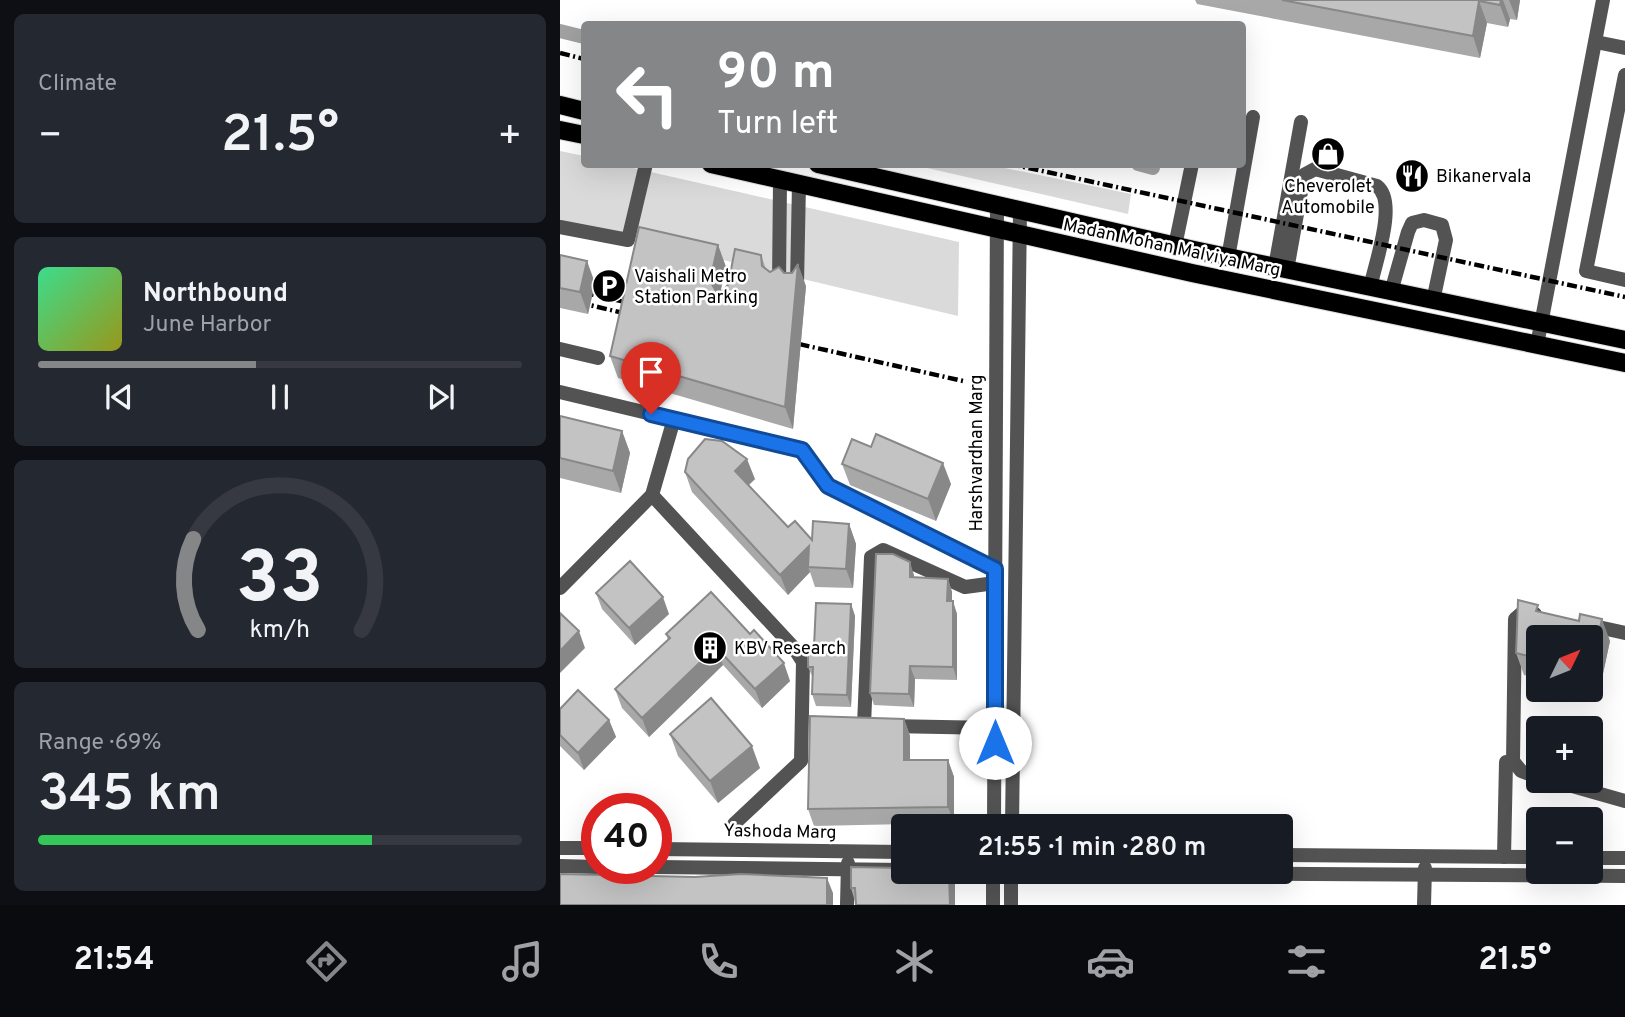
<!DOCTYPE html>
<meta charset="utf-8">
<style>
:root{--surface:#171b24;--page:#242831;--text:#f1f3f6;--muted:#9ea1a6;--line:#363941;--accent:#858687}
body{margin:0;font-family:Overpass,sans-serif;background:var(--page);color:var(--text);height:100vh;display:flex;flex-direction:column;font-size:26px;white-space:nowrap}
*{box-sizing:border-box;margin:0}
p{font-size:23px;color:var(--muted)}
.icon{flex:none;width:38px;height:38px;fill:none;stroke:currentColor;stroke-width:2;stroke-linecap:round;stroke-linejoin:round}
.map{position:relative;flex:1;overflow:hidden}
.side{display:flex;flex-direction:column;gap:14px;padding:14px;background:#0d0f14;width:560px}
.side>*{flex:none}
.hud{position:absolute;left:21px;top:21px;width:665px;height:147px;border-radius:7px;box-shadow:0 7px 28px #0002;background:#858687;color:#fff;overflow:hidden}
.needle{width:46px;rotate:47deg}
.buttons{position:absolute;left:966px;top:625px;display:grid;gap:14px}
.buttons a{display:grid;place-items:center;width:77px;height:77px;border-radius:7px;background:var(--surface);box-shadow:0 7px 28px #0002;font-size:35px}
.speed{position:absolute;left:21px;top:793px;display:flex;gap:14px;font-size:35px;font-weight:700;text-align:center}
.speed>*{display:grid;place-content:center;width:91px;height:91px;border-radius:50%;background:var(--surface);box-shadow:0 7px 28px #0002;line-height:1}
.speed .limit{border:10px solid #d22;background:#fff;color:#111}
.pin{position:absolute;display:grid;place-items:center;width:60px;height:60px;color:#fff;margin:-72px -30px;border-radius:50% 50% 50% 0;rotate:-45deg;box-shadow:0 0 7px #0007}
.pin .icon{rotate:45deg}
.me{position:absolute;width:77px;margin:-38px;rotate:0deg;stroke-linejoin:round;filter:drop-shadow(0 0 5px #0008)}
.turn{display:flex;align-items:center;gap:24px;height:147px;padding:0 21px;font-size:32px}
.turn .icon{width:91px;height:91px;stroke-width:2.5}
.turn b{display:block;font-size:49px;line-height:60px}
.big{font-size:52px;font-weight:600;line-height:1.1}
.side .tile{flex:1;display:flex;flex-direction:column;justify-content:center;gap:10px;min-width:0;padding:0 24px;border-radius:10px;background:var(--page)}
.side .dial{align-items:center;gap:0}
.dial svg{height:182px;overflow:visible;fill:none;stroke:var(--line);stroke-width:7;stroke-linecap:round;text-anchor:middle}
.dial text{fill:var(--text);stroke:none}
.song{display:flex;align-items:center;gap:21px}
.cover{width:84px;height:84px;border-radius:10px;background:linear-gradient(135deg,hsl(150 70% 55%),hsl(60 70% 35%))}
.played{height:7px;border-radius:4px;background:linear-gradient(90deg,var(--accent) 45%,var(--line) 45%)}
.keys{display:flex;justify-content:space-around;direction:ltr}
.heat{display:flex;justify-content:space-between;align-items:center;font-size:38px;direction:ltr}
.charge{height:10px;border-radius:5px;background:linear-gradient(90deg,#34c759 69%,var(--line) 0)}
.trip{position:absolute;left:331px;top:814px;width:402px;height:70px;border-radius:7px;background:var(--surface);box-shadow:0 7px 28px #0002;font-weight:600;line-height:70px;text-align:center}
.tabs{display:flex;height:112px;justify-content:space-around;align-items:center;background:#090b0e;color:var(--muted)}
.tabs .icon{width:49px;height:49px}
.tabs .current{color:var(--accent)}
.tabs b{font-size:32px;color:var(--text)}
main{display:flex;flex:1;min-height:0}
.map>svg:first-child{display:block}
</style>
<main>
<section class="side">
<div class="tile"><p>Climate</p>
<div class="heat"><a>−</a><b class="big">21.5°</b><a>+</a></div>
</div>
<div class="tile">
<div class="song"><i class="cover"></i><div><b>Northbound</b><p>June Harbor</p></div></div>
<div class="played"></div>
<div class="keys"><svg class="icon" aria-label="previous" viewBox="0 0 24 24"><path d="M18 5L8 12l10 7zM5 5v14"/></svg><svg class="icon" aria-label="pause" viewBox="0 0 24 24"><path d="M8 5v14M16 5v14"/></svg><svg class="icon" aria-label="next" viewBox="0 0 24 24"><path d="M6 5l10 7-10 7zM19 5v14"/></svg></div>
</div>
<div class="tile dial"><svg viewBox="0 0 100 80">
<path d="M14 69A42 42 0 1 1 86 69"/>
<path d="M14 69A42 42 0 0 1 12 29" stroke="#858687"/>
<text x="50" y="56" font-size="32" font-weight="700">33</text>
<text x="50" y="72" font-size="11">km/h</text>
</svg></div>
<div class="tile"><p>Range · 69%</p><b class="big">345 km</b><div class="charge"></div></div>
</section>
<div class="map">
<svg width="1065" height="905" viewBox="0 0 1065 905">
<rect width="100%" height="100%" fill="#fff"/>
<!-- green -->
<g fill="#dadada">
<path d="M 0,151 L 24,156 L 24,164 L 60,165 L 399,242 L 398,316 L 0,221 Z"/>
<path d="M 354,165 L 430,165 L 571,194 L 568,214 Z"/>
</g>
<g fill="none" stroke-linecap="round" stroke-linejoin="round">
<!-- canal -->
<g stroke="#a1a1a1" stroke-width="14">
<path d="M 0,31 L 24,37"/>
<path d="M 578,164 L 593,168"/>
</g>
<!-- major casing -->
<g stroke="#dbdbdb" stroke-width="20">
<g id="major">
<path d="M 0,105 L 24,111"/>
<path d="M 0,130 L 24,135"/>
<path d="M 151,164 L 632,273 L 1065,363"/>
<path d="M 258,164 L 634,250 L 1065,340"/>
</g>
</g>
<!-- minor -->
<g stroke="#535353" stroke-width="14">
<path d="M 1036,42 L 1065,48"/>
<path d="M 1065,75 L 1026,271 L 1065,280"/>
<path d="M 0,227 L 68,240 L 86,164"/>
<path d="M 615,246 L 632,164"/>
<path d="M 668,258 L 693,117"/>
<path d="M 715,267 L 741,122"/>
<path d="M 727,270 L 744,175 L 755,169 L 817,186 C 838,202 815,263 810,288"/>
<path d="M 219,284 L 220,181"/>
<path d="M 237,284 L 239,184"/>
<path d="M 831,292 L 848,232 L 852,223 L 864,220 L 882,225 L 886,240 L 873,301"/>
<path d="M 977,345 L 1043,0"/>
<path d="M 0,349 L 38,358"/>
<path d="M 0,392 L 242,450 L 268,486 L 435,569"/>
<path d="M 92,495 L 234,648 L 243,662 L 241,761 L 174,824"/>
<path d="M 0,588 L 92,495 L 114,419"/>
<path d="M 975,614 L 963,612 L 955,619 L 953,761 L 961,771 L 978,777"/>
<path d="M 1029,625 L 1065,633"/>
<path d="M 304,725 L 311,557 L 323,550 L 405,587 L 435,583"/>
<path d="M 328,726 L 435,728"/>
<path d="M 991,780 L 1065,801"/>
<path d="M 434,826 L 437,205"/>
<path d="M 452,826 L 460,211"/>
<path d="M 0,848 L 37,848"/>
<path d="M 96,849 L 343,852"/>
<path d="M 721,855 L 978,857"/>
<path d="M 944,857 L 946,762"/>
<path d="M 1031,858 L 1065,858"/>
<path d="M 0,866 L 37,867"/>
<path d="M 96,867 L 343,870"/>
<path d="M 462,872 L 1065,876"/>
<path d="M 287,905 L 288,863"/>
<path d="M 433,905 L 433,872"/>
<path d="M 451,905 L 451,872"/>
<path d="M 864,905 L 865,868"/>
</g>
<!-- major -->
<use href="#major" stroke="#000" stroke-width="18"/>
<!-- rail -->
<g stroke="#000" stroke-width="4.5" stroke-dasharray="10 3.5 2 3.5" stroke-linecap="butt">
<path d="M 0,53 L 24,59"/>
<path d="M 450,164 L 1065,297"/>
<path d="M 0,287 L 82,306"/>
<path d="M 0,298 L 80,317"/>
<path d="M 221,340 L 403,381"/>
</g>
</g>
<!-- wall -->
<g fill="#a8a8a8">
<path d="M 635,0 L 960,0 L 957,20 L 950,19 L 948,27 L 927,23 L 920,58 L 637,4 Z"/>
<path d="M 158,245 L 166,267 L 160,291 L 162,291 L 201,255 L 206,269 L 210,272 L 224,273 L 246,286 L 233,429 L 58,378 L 50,356 Z"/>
<path d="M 0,255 L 35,283 L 28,314 L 0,308 Z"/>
<path d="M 0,416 L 62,431 L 70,453 L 61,493 L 0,478 Z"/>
<path d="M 311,447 L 391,484 L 376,521 L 290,485 L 282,464 Z"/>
<path d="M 125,472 L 195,479 L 188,485 L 228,527 L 252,540 L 289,524 L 296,544 L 293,588 L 255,587 L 250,572 L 228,595 L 132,492 Z"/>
<path d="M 354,575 L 354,577 L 388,579 L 392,592 L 392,601 L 397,614 L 397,680 L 355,679 L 354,707 L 314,705 L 310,693 Z"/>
<path d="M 151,592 L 230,681 L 202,708 L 163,665 L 89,737 L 62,708 L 55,689 L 108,640 L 106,634 Z"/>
<path d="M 36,593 L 109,614 L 75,645 L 42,609 Z"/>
<path d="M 291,604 L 295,616 L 291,707 L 256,706 L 252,694 L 253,678 L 248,667 L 254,647 Z"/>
<path d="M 981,612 L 1050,641 L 1039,692 L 1028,690 L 1031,690 L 1031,637 L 978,637 L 978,672 L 977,672 L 976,678 L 964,675 L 956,653 Z"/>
<path d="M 0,709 L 49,720 L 56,737 L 24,770 L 0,746 Z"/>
<path d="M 344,719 L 350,736 L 350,760 L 388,760 L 394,777 L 394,823 L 254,826 L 248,809 Z"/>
<path d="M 110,734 L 200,768 L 158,803 L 118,756 Z"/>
<path d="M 343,872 L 391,872 L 395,881 L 395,905 L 296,905 L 291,888 Z"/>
</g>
<!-- shaded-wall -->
<g fill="#888">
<path d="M 941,0 L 943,0 L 950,19 L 948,27 L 940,5 Z"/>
<path d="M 949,0 L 960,0 L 957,20 Z"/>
<path d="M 919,1 L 927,23 L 920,58 L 913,36 Z"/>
<path d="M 158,245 L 166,267 L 158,303 L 150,281 Z"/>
<path d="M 27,261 L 35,283 L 28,314 L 20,292 Z"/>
<path d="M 238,264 L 246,286 L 233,429 L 225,407 Z"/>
<path d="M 62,431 L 70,453 L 61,493 L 53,471 Z"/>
<path d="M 187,459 L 195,479 L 183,491 L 175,471 Z"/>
<path d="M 383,463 L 391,484 L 376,521 L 368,499 Z"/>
<path d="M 289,524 L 296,544 L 293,588 L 286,569 Z"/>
<path d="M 249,546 L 248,567 L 250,572 L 228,595 L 220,575 Z"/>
<path d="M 350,562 L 354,575 L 354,589 L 350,577 Z"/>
<path d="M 388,579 L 392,592 L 392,614 L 387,601 Z"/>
<path d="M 103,597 L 109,614 L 75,645 L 69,628 Z"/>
<path d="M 393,601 L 397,614 L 397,680 L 393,667 Z"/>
<path d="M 291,604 L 295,616 L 291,707 L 287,695 Z"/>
<path d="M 1042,619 L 1050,641 L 1039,692 L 1031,670 Z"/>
<path d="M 19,631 L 25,648 L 0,673 L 0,651 Z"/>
<path d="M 156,647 L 163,665 L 89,737 L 82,718 Z"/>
<path d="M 969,650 L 977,672 L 976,678 L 968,656 Z"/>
<path d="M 224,663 L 230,681 L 202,708 L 195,689 Z"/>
<path d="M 350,666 L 355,679 L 354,707 L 349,694 Z"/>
<path d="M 344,719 L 350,736 L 350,776 L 344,760 Z"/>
<path d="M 49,720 L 56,737 L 24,770 L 18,753 Z"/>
<path d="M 192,746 L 200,768 L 158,803 L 150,781 Z"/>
<path d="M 388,760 L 394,777 L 394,823 L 388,807 Z"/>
<path d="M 389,872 L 391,872 L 395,881 L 395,905 L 390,905 Z"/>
<path d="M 267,878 L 273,893 L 273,905 L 267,905 Z"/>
</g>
<!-- building -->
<g fill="#c3c3c3" stroke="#888" stroke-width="2">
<path d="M 722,0 L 941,0 L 940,5 L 919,1 L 913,36 Z"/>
<path d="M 79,227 L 158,245 L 150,281 L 156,291 L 162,291 L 168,285 L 175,249 L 201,255 L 202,266 L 210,272 L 219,267 L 224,273 L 232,273 L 238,264 L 225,407 L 50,356 Z"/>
<path d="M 0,255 L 27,261 L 20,292 L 0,288 Z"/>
<path d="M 0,416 L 62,431 L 53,471 L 0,458 Z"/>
<path d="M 316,434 L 383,463 L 368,499 L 282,464 L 292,439 L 311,447 Z"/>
<path d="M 145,439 L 162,441 L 187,459 L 175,471 L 228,527 L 235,521 L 252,540 L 253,521 L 289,524 L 286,569 L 248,567 L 249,546 L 220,575 L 125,472 L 128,459 Z"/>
<path d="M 316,554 L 333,554 L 350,562 L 350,577 L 388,579 L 387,601 L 393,601 L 393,667 L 350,666 L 349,694 L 310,693 Z"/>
<path d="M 70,561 L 103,597 L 69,628 L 36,593 Z"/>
<path d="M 151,592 L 190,634 L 194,630 L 224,663 L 195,689 L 156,647 L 82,718 L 55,689 L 110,638 L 106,634 Z"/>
<path d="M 958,600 L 978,605 L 976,611 L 1019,621 L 1020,614 L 1042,619 L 1031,670 L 1031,637 L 978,637 L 978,652 L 969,650 L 968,656 L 956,653 Z"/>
<path d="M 256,603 L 291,604 L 287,695 L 252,694 L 253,667 L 248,667 L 248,647 L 254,647 Z"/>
<path d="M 0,613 L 19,631 L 0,651 Z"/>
<path d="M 18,690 L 49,720 L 18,753 L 0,735 L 0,709 Z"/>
<path d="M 151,698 L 192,746 L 150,781 L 110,734 Z"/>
<path d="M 250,716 L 344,719 L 344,760 L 388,760 L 388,807 L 248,809 Z"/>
<path d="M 343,863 L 343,872 L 389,872 L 390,905 L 296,905 L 295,888 L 291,888 L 291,867 L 342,868 Z"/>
<path d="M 0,874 L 135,877 L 181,874 L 267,878 L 267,905 L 0,905 Z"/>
</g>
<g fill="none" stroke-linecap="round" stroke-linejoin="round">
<!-- route casing -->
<g stroke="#114b97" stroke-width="18">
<path id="route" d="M 91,414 L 242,450 L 268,486 L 435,569 L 435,743"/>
</g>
<!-- route -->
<use href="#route" stroke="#1a73e8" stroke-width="12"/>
</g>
<!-- icons -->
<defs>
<g id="shop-disc" transform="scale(1.75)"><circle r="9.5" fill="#000" stroke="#fff"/><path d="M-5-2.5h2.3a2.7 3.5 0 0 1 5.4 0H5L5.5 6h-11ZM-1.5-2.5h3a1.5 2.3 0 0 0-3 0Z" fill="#fff"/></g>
<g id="restaurant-disc" transform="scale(1.75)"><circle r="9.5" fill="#000" stroke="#fff"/><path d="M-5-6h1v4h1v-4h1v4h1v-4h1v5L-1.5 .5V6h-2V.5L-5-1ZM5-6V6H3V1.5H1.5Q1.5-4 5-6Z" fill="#fff"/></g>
<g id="parking-disc" transform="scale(1.75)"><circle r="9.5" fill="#000" stroke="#fff"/><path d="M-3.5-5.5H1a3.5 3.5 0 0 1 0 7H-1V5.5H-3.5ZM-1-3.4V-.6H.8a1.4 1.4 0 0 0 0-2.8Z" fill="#fff"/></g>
<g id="building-disc" transform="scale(1.75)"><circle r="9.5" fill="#000" stroke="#fff"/><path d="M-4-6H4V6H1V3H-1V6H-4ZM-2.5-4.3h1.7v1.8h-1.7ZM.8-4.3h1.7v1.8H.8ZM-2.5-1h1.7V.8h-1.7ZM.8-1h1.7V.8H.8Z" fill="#fff"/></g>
</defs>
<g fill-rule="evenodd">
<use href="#shop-disc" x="768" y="154"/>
<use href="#restaurant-disc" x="852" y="176"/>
<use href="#parking-disc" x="49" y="286"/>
<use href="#building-disc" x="150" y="648"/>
</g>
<g text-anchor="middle" stroke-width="5" stroke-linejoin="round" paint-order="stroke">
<!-- poi labels -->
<g font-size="18" fill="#000" stroke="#fff" text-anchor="start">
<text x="876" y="182">Bikanervala</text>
<text x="768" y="192" text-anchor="middle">Cheverolet<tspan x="768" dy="21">Automobile</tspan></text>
<text x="74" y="282">Vaishali Metro<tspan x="74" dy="21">Station Parking</tspan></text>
<text x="174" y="654">KBV Research</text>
</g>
<!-- street labels -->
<g font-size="18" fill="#000" stroke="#fff">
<text transform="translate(612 247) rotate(12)" y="6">Madan Mohan Malviya Marg</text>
<text transform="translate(416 453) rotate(-90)" y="6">Harshvardhan Marg</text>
<text transform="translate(220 831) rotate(1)" y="6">Yashoda Marg</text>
</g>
</g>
</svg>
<div class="buttons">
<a><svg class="needle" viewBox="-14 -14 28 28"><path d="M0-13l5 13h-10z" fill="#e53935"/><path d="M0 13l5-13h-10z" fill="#9ea1a6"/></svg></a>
<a>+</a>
<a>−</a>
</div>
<div class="speed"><div class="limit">40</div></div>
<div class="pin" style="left:91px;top:414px;background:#d93025"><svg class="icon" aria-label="arrive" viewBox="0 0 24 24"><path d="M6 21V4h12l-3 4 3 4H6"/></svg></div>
<svg class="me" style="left:435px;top:743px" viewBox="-20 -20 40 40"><circle r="19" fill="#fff"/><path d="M0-13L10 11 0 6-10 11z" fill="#1a73e8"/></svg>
<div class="trip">21:55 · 1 min · 280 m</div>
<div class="hud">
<div class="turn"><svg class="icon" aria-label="left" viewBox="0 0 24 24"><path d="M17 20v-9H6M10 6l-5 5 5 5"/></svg><div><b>90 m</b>Turn left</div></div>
</div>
</div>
</main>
<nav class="tabs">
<b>21:54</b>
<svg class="icon current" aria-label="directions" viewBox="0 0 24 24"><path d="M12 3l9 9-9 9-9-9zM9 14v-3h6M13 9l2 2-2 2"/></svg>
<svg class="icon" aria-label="music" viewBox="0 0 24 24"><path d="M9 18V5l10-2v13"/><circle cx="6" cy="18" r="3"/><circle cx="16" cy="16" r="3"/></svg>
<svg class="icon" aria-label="phone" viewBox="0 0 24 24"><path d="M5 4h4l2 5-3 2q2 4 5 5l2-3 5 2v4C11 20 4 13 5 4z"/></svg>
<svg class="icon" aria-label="climate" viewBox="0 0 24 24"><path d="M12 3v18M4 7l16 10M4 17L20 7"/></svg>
<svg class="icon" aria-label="car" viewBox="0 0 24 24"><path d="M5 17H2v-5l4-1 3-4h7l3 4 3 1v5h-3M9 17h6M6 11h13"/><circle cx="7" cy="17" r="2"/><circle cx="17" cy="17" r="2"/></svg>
<svg class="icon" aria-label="filters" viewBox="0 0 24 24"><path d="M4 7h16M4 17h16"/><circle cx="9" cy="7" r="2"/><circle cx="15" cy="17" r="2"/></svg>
<b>21.5°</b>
</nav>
